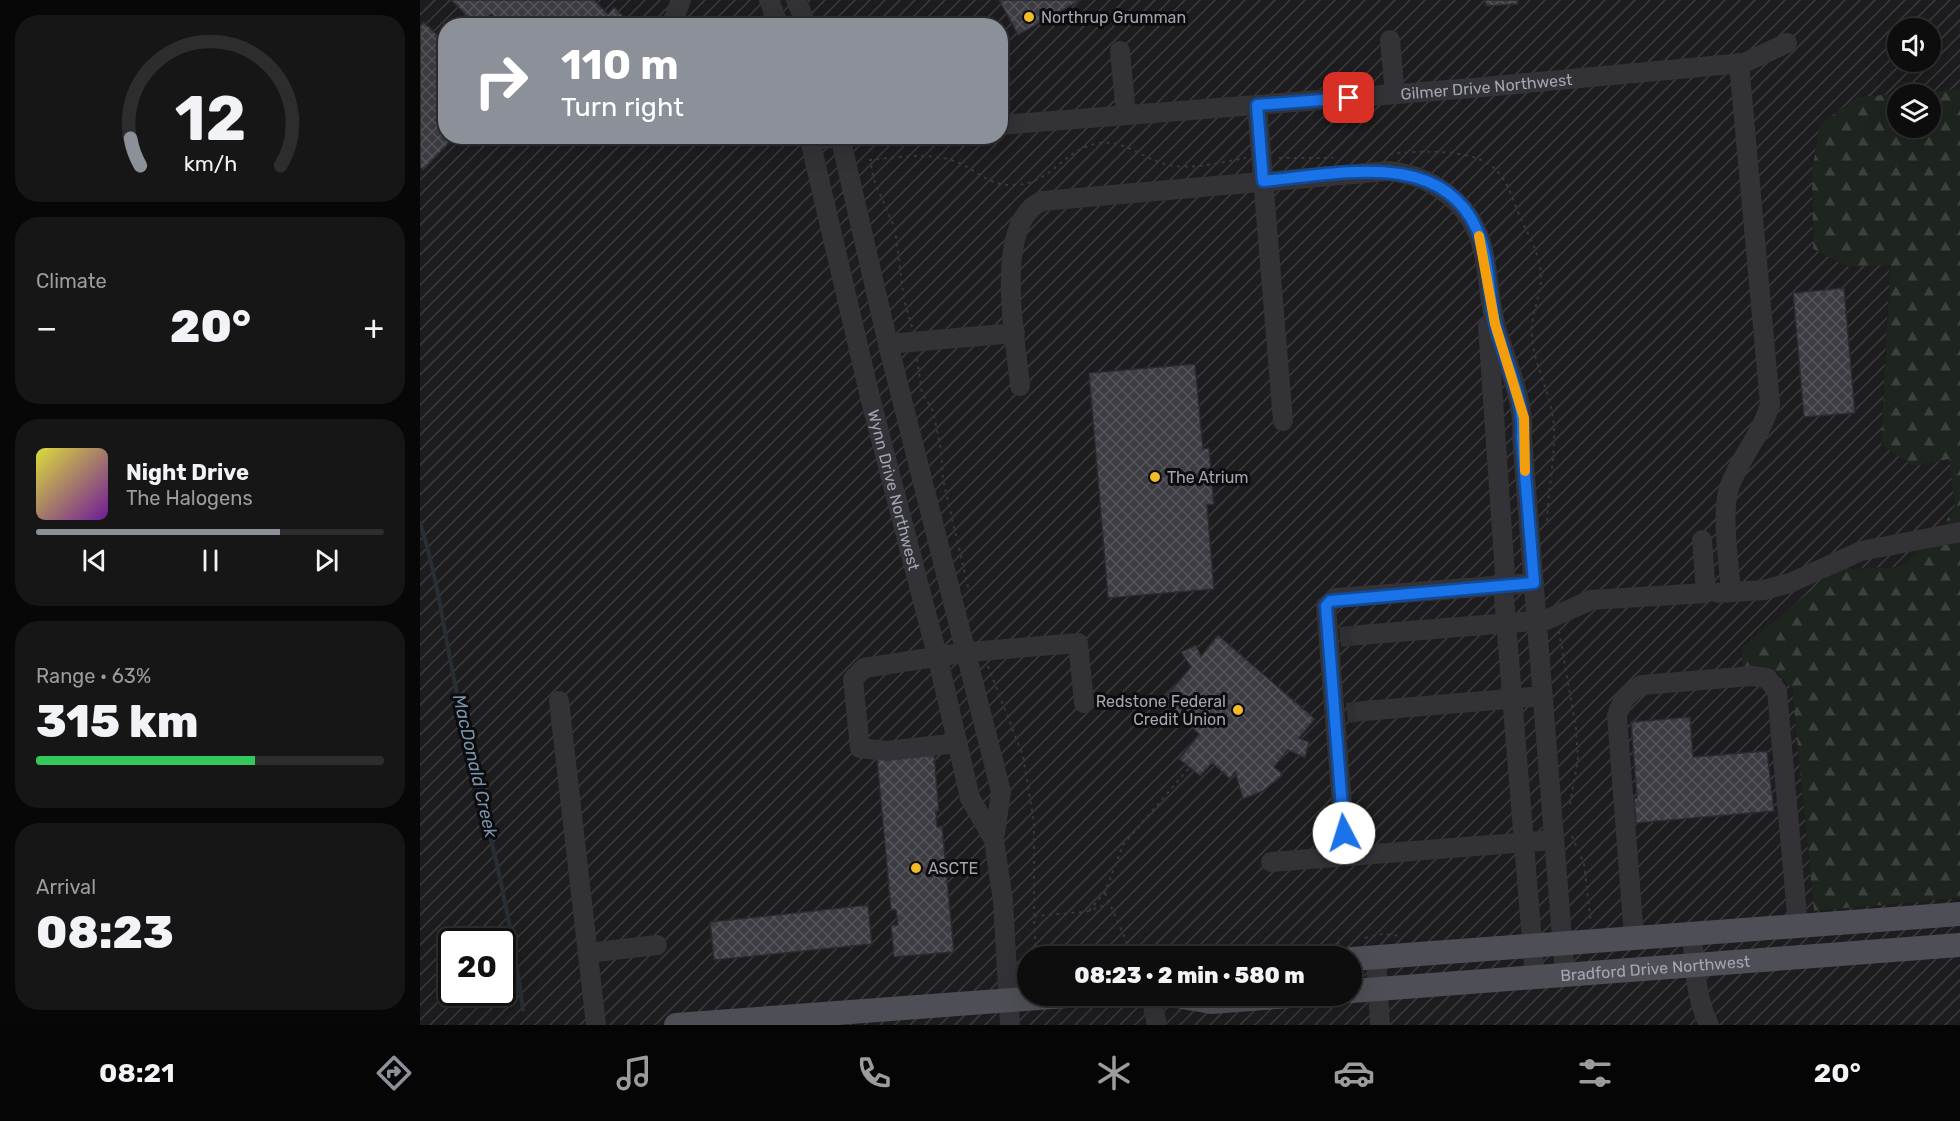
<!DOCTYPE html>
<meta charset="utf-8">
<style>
:root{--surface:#0d0d0e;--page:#161617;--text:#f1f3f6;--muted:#9a9c9e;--line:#2d2d2e;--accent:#8c9099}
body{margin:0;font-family:Rubik,sans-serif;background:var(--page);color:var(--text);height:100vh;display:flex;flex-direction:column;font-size:22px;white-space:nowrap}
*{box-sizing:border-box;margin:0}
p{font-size:20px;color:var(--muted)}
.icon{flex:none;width:33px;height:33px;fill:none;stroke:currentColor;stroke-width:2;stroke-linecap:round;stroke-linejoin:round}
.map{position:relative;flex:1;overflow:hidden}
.side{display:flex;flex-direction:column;gap:15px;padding:15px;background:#070708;width:420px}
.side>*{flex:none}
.top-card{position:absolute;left:18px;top:18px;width:570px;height:126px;border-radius:24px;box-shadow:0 6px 24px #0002,0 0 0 2px var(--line);background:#8c9099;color:#fff;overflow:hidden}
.buttons{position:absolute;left:1467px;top:18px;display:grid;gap:12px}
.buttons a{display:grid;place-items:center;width:54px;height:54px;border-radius:50%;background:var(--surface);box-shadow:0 6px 24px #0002,0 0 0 2px var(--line);font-size:30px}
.speed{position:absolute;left:18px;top:928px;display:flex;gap:12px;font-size:30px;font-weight:700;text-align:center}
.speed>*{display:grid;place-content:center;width:78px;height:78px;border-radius:50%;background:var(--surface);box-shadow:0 6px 24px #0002,0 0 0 2px var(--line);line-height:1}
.speed .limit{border:3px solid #111;border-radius:9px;background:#fff;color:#111}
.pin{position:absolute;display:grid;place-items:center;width:51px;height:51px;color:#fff;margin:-26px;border-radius:12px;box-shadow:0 3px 9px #0006}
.me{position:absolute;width:66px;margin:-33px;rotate:355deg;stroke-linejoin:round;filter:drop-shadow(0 0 4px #0008)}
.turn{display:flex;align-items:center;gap:21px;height:126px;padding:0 24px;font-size:27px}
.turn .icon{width:78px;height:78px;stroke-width:2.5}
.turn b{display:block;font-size:42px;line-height:51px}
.big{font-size:45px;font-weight:800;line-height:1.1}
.side .widget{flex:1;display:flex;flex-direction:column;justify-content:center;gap:9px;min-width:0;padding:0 21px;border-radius:24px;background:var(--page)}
.side .dial{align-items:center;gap:0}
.dial svg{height:156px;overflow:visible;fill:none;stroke:var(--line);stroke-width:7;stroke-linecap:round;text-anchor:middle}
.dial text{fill:var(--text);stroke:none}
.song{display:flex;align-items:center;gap:18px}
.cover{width:72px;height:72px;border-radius:9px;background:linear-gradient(135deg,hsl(60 70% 55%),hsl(280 70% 35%))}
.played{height:6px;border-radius:3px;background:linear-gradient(90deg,var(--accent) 70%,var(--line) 70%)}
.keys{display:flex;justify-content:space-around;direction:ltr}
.heat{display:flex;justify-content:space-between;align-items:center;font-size:33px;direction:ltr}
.charge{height:9px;border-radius:4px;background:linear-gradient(90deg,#34c759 63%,var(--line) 0)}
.trip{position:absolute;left:597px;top:946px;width:345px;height:60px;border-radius:30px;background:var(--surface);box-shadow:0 6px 24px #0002,0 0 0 2px var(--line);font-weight:800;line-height:60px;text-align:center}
.dock{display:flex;height:96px;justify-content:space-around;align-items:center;background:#050506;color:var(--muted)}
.dock .icon{width:42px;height:42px}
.dock .current{color:var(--accent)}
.dock b{font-size:27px;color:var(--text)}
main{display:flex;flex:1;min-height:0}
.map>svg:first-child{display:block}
</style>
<main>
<section class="side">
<div class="widget dial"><svg viewBox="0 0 100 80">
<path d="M14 69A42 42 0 1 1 86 69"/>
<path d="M14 69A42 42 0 0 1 9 55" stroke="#8c9099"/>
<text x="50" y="56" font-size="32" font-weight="700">12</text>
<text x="50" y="72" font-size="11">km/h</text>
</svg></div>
<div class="widget"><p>Climate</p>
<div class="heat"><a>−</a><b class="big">20°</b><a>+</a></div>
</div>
<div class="widget">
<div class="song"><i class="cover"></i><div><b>Night Drive</b><p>The Halogens</p></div></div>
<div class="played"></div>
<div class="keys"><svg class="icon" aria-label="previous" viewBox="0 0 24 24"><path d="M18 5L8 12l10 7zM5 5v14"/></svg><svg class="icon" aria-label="pause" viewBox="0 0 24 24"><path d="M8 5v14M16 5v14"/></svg><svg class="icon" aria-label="next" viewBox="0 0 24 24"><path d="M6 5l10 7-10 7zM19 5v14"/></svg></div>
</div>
<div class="widget"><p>Range · 63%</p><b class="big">315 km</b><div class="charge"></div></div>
<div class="widget"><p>Arrival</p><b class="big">08:23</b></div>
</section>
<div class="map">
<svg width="1540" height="1025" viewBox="0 0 1540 1025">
<defs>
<pattern id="industrial-furrows" width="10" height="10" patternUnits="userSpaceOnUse" patternTransform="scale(1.5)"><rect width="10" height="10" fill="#1d1d1f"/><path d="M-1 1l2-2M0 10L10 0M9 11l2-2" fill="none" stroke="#3b3b3d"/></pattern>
<pattern id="forest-firs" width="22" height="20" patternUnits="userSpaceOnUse" patternTransform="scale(1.5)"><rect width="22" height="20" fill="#1d251e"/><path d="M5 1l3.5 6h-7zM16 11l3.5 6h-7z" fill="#3b423c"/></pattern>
<pattern id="building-cross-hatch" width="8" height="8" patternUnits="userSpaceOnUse" patternTransform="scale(1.5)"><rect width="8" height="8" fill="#3c3c42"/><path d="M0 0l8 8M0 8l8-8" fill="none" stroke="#55555b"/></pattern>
</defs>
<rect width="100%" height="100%" fill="#111112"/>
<!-- industrial -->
<path fill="url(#industrial-furrows)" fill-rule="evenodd" d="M 0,0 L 1540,0 L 1540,89 L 1438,97 L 1400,124 L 1392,171 L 1393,249 L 1429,267 L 1470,264 L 1461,445 L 1494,466 L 1530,459 L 1535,506 L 1521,530 L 1479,567 L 1417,569 L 1323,669 L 1354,670 L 1372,688 L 1394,911 L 1540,898 L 1540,1025 L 0,1025 ZM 26,26 L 580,26 L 580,136 L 26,136 ZM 1478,28 L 1510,28 L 1510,62 L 1478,62 ZM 32,942 L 82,942 L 82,993 L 32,993 ZM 608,957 L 932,957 L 932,996 L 608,996 Z"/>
<!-- forest -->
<path fill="url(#forest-firs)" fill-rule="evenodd" d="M 1540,89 L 1540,898 L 1394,911 L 1372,688 L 1354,670 L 1322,669 L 1322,648 L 1417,569 L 1479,567 L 1521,530 L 1535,506 L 1529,459 L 1494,466 L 1461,445 L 1470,265 L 1429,267 L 1393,249 L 1392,171 L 1400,124 L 1438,97 ZM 1478,94 L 1510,94 L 1510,128 L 1478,128 Z"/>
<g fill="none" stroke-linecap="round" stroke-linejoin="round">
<!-- stream -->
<path stroke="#272e35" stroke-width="4" d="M 0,523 C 19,581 25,642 39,702 C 62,804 90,905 103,1010"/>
</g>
<!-- building -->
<g fill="url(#building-cross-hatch)" stroke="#2b2a2e" stroke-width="1.5">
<path d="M 31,0 L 174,0 L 188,14 L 194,7 L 213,26 L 83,26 L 71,14 L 57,26 Z"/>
<path d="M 579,0 L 661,0 L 598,35 Z"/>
<path d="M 1065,0 L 1098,0 L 1098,4 L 1066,6 Z"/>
<path d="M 4,22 L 26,43 L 26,136 L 36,136 L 3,170 L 0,167 L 0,26 Z"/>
<path d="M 1424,288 L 1435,413 L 1384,417 L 1373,293 Z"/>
<path d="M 775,364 L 783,449 L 789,448 L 794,504 L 787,505 L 794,589 L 688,598 L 669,373 Z"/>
<path d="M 798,635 L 895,719 L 879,738 L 889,742 L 885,758 L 868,750 L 854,767 L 863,774 L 859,778 L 843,791 L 823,799 L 815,772 L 810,779 L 792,763 L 780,776 L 759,759 L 779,734 L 742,701 L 771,667 L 761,652 L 776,645 L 781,656 Z"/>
<path d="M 1270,717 L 1273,757 L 1347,751 L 1354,811 L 1216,823 L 1214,798 L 1217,798 L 1211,722 Z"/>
<path d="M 514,754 L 519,811 L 516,811 L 517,827 L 522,826 L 534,952 L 474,957 L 471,925 L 478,925 L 476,910 L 471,910 L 457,759 Z"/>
<path d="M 448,905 L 452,944 L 294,960 L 290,922 Z"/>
</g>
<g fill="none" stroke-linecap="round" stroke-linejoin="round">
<!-- minor-tunnel -->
<g stroke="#2e2f32" stroke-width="20" stroke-dasharray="20 10" stroke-linecap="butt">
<path d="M 920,637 L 940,635"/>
<path d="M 927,713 L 944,711"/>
</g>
<!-- path -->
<g stroke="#38393e" stroke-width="2" stroke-dasharray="3 4.5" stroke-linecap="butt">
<path d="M 970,154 C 999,151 1058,147 1078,172 C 1090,185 1094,205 1102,221 C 1111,240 1122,259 1121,281 C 1119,300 1110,318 1112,339 C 1115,366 1129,390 1133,418 C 1137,446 1128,491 1127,522"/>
<path d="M 859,158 L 913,158"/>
<path d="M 492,327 L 484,300 L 475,229 L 454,180 L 450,160 C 477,157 511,152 537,162 C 557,170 567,185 591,185 C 630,186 642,151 675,144 C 703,137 723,160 749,165 C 775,170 801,162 826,158"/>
<path d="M 497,359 L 502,393 L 513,411 L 521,450 L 523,480 L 549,591"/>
<path d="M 1139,631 L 1156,728 L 1158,760 L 1149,809"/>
<path d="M 568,666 L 603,756 L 614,823 L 614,919 L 616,951 L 621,957"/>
<path d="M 1152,836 L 1164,864 L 1171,923"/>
<path d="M 685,893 L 712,954"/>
<path d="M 669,911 L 685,892 L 703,845 L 769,768"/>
<path d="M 614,916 L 665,912 L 688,904"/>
<path d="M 945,938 L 963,934 L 981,936"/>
<path d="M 700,957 C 772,935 849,956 922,943"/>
</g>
<!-- minor -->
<g stroke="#323237" stroke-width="20">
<path d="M 349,0 L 359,26"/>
<path d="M 376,0 L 387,26"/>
<path d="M 251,26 L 261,0"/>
<path d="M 970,40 L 975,94"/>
<path d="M 700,51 L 706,115"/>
<path d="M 837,105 L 863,421"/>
<path id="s1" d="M 580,125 L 1053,88 L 1324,63 L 1367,43"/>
<path id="s2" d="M 389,136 L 450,397 L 518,659 L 550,798 L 574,840"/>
<path d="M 420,136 L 468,344 L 581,792 L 574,840 L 583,901 L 590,1025"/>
<path d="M 390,140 L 437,136"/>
<path d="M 1068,327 L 1085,575 L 1083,585 L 1115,978"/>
<path d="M 468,344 L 595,333"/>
<path d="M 600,386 C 596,341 572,223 622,201 L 968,171 C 1013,175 1053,205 1063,250 C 1069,275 1069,301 1076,327 C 1086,362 1105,400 1102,437 L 1145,975"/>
<path d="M 1311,592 C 1309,563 1301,515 1309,488 C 1319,459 1341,436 1350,404 L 1319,63"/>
<path d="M 1298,593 L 1344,590 L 1370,583 L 1441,551 L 1540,532"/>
<path d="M 940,635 L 1126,620 L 1171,600 L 1286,593 L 1282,540"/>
<path d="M 139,701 L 176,1025"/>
<path d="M 944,711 L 1123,696"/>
<path d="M 538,743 L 467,751 L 440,748 L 433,679 L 444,668 L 548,652 L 658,643 L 664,703"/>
<path d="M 926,856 L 906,606 L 916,598 L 1114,583"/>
<path d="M 851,862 L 1134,840"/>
<path d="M 1272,934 C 1275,965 1275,996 1289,1025"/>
<path d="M 1214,937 L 1197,716 C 1201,700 1208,693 1222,685 L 1332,676 L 1347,678 L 1357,691 L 1378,926"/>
<path d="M 168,953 L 237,945"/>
<path d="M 956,957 L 960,1025"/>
<path d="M 731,996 L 737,1025"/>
</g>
<!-- major -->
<g stroke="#4e4f56" stroke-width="24">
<path d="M 932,959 L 1540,914"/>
<path id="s3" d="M 932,991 L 1540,945"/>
<path d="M 757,996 L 791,1002 L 870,996"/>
<path d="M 256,1025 L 646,996"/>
</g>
</g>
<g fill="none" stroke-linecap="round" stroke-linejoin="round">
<!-- route casing -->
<g stroke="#114b97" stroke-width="15">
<path id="route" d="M 924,833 L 906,606 L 910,601 L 1114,583 L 1102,437 C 1105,398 1084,361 1075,323 C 1068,292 1070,259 1057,230 C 1021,147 913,175 843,181 L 837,105 L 929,98"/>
</g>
<!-- route -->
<use href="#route" stroke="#1a73e8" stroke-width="10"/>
<!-- slow -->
<path stroke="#f59e0b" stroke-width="10" d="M 1059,236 L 1075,324 L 1104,418 L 1105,471"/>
</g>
<!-- markers -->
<g fill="#f2bb28" stroke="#0c0c0d" stroke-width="2">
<circle cx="609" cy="17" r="6"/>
<circle cx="735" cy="477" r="6"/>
<circle cx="818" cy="710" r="6"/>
<circle cx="496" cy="868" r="6"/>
</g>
<g text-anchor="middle" stroke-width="6" stroke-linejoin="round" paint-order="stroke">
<!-- poi labels -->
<g font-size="16" fill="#a2a6b3" stroke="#0c0c0d" text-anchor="start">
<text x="621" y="23">Northrup Grumman</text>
<text x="747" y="483">The Atrium</text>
<text x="806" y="707" text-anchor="end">Redstone Federal<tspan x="806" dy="18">Credit Union</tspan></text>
<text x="508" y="874">ASCTE</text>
</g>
<!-- street labels -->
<g font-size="16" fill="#a2a6b3" stroke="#0c0c0d">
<text dy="6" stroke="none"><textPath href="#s1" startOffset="488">Gilmer Drive Northwest</textPath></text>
<text dy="6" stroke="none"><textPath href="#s2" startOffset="364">Wynn Drive Northwest</textPath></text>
<text dy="6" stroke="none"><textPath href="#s3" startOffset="304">Bradford Drive Northwest</textPath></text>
</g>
<!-- water labels -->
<g font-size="18" font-style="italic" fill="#7892af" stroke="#0c0c0d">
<text transform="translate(55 766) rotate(77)" y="6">MacDonald Creek</text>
</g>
</g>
</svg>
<div class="buttons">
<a><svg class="icon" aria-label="sound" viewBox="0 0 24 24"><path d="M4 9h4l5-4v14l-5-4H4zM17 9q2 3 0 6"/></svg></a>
<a><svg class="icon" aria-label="layers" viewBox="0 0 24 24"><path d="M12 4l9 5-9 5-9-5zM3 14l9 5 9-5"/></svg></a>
</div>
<div class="speed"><div class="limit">20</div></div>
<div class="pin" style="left:929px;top:98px;background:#d93025"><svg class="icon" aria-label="arrive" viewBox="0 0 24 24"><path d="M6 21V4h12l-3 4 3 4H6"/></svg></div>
<svg class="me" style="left:924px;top:833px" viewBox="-20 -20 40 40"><circle r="19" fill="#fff"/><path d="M0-13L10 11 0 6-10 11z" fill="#1a73e8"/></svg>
<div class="trip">08:23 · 2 min · 580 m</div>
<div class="top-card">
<div class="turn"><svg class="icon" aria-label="right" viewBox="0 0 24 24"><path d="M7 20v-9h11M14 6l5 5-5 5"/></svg><div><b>110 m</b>Turn right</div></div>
</div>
</div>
</main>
<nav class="dock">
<b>08:21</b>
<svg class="icon current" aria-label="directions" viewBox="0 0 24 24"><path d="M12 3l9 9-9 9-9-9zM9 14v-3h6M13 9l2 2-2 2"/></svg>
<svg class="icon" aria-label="music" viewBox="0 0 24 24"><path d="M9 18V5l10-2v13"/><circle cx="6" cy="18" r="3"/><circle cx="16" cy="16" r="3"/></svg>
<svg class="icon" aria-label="phone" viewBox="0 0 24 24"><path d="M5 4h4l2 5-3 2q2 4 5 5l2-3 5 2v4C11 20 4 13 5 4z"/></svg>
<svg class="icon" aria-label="climate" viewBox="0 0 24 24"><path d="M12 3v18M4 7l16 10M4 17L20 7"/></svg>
<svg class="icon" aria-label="car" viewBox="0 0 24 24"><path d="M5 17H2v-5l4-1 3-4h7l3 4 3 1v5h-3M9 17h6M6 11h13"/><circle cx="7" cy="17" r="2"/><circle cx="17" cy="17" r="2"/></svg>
<svg class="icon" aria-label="filters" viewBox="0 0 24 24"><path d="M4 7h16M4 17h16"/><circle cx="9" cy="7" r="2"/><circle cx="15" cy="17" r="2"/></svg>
<b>20°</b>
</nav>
